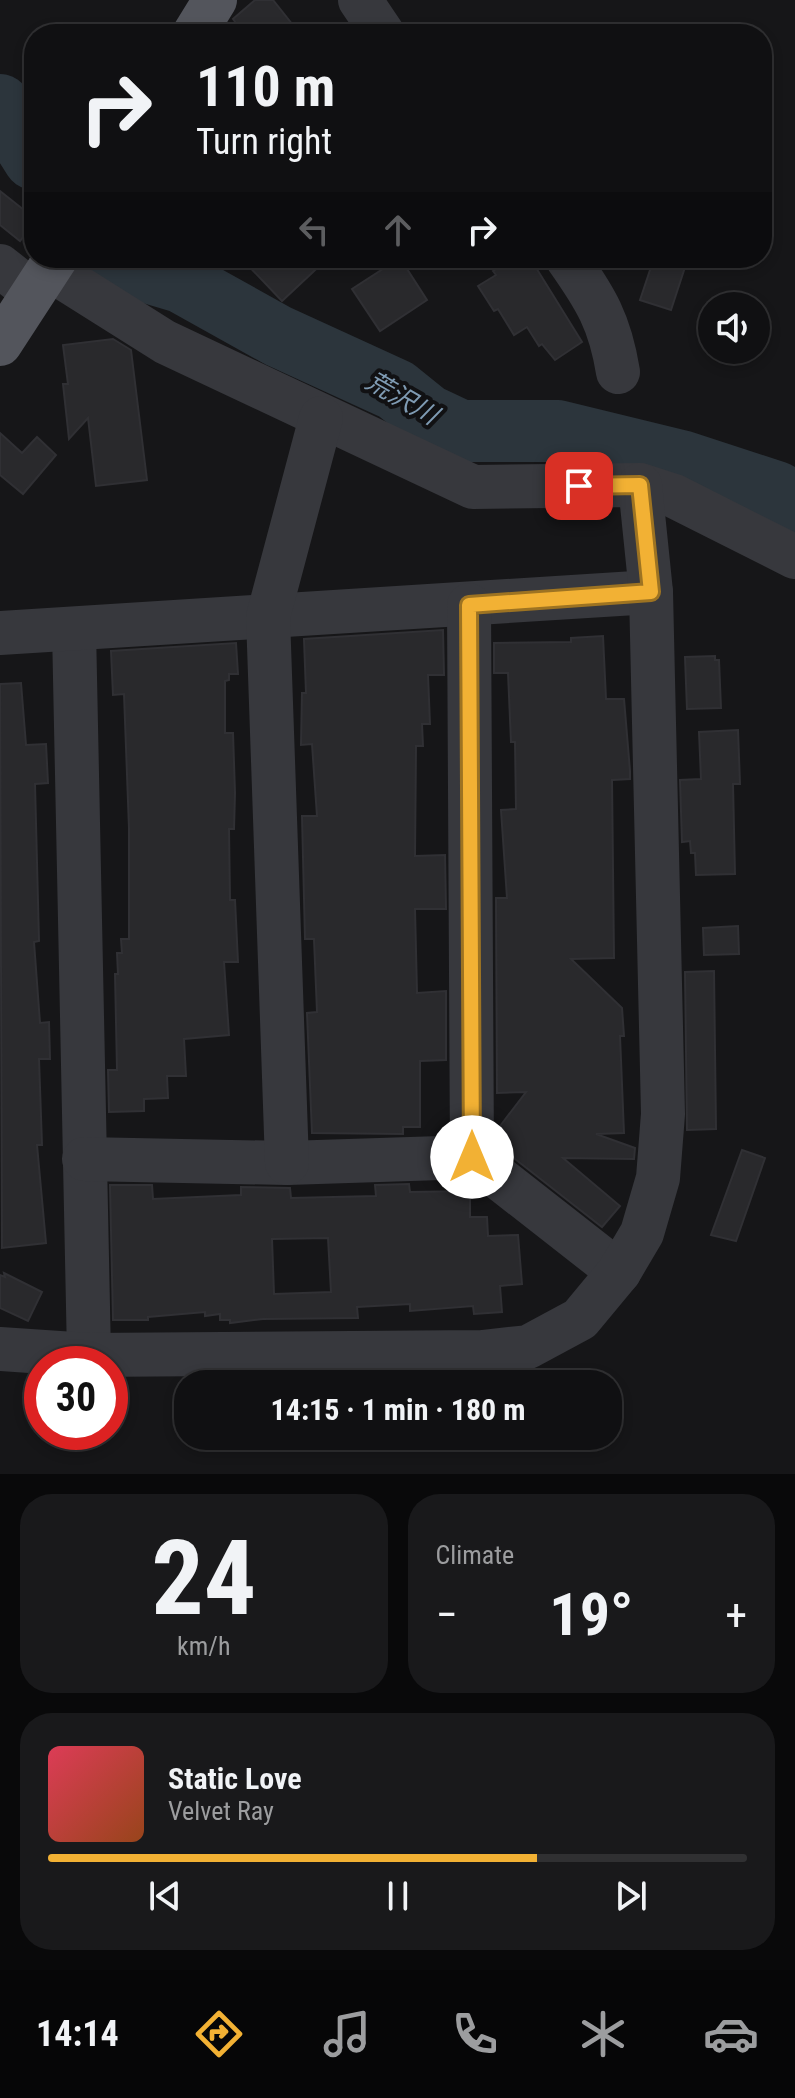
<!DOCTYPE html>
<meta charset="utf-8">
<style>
:root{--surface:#101012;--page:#19191b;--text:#f1f3f6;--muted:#9c9d9f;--line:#303032;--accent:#f2b134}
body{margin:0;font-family:"Roboto Condensed","Noto Sans JP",sans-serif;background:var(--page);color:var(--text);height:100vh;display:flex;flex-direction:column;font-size:30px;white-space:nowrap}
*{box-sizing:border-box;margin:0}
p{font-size:26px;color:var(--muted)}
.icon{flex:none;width:44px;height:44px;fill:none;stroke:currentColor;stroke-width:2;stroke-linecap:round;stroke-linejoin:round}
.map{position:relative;height:1474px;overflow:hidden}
.details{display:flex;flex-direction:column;gap:20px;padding:20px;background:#09090a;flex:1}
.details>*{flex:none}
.hud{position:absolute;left:24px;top:24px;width:748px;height:244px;border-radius:32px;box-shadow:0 4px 12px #0003,0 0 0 2px var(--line);background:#101012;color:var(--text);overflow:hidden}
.tools{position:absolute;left:698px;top:292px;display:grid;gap:16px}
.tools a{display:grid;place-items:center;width:72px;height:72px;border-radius:50%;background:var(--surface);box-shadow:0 4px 12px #0003,0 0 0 2px var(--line);font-size:40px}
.speed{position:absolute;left:24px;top:1346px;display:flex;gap:16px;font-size:40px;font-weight:700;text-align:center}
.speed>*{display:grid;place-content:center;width:104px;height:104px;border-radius:50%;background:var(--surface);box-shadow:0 4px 12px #0003,0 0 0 2px var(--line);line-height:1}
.speed .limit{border:12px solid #d22;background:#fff;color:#111}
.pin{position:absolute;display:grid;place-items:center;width:68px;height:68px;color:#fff;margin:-34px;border-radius:16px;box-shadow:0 4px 12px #0006}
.me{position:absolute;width:88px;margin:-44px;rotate:0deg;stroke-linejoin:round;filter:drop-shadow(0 0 6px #0008)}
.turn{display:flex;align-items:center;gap:28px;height:168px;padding:0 40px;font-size:36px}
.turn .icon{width:104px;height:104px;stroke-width:2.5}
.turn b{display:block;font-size:56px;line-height:68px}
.lanes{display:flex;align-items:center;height:76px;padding:0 40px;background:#0003;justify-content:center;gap:40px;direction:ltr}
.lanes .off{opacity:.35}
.big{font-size:60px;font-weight:700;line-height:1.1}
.details .card{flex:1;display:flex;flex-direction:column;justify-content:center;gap:12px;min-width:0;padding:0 28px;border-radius:32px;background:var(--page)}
.details .dial{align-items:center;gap:0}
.dial b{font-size:104px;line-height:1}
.song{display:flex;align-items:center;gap:24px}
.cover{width:96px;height:96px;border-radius:12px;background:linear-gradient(135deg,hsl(350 70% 55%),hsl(20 70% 35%))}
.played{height:8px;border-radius:4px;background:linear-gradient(90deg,var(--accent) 70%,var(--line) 70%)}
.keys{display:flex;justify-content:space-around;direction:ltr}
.heat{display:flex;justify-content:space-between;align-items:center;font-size:44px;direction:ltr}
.details .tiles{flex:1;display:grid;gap:20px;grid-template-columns:1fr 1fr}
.card:last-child{grid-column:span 2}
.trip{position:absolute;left:174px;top:1370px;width:448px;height:80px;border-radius:32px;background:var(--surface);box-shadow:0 4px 12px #0003,0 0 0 2px var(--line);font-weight:700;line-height:80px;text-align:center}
.tab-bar{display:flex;height:128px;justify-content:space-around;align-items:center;background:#060607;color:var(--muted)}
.tab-bar .icon{width:56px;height:56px}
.tab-bar .selected{color:var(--accent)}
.tab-bar b{font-size:36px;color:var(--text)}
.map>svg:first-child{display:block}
</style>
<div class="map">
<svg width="795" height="1474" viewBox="0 0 795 1474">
<rect width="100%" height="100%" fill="#161618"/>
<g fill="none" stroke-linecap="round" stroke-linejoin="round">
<!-- river -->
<g stroke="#2c353c" stroke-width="62">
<path d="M 0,105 L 34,159"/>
<path d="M 120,258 L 127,266 L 181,282 L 278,336 L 396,390 L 427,415 L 461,431 L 558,431 L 681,461 L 776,492 L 795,502"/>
</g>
</g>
<!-- building -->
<g fill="#29292c" stroke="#303034" stroke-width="2" fill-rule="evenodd">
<path d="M 255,0 L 273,0 L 300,34 L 244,34 L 233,19 Z"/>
<path d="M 0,191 L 34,218 L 34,223 L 20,241 L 0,225 Z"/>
<path d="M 241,258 L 328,258 L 282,301 Z"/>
<path d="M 400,258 L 427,300 L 380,331 L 352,289 Z"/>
<path d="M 514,258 L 530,258 L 582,342 L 555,360 L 542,344 L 539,346 L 527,327 L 514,335 L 498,309 L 494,311 L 478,286 L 496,275 L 493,271 Z"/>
<path d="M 654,258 L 688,258 L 671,310 L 640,300 Z"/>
<path d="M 113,339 L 131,350 L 147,480 L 96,486 L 88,418 L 69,439 L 63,384 L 68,384 L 63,345 Z"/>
<path d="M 0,433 L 22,453 L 37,437 L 56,455 L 23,494 L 0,475 Z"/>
<path d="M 443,630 L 444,675 L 428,675 L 430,724 L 422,724 L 423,746 L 416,746 L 415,856 L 445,855 L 446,909 L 415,909 L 417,993 L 446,991 L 446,1060 L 420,1061 L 420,1127 L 403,1127 L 403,1134 L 312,1133 L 307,1013 L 317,1012 L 314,939 L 305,939 L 302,816 L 317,816 L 312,744 L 301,745 L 302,693 L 306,693 L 304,639 Z"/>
<path d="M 603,636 L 606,699 L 624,699 L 630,771 L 630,779 L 612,780 L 614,958 L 571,959 L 622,1008 L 624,1036 L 620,1036 L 624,1133 L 596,1134 L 635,1148 L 634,1159 L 563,1158 L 620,1206 L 602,1227 L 497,1145 L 497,1130 L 526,1092 L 497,1093 L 496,898 L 507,898 L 501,810 L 516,809 L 515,742 L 511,742 L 508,673 L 494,673 L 494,643 L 571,642 L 571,638 Z"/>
<path d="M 236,643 L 238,674 L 229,674 L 229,680 L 225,681 L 225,733 L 233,733 L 235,793 L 234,829 L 229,829 L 230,900 L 235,900 L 238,962 L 224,962 L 229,1035 L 184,1039 L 186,1076 L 167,1076 L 168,1098 L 144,1099 L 144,1111 L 109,1112 L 108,1070 L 117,1070 L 115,974 L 118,974 L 117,953 L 122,953 L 121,939 L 129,939 L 129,828 L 124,694 L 113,695 L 111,651 Z"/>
<path d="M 715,656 L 715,660 L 719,660 L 721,708 L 687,709 L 685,657 Z"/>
<path d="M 21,683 L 26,745 L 46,744 L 48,783 L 35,784 L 39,941 L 34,942 L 40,1023 L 49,1022 L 50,1059 L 39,1059 L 42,1145 L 37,1145 L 46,1243 L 2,1248 L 0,684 Z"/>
<path d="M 738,730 L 740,784 L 733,784 L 735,874 L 696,875 L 695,853 L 691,853 L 690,841 L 682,842 L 680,780 L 701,779 L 699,732 Z"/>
<path d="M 738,926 L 739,954 L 704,955 L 703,928 Z"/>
<path d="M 714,971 L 716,1129 L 687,1130 L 685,972 Z"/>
<path d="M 742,1150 L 765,1158 L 736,1241 L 711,1235 Z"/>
<path d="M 409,1184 L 410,1192 L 470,1191 L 470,1217 L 487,1217 L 488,1236 L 518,1235 L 522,1284 L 500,1286 L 502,1312 L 474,1314 L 473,1306 L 410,1311 L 410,1304 L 357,1307 L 358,1318 L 263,1319 L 230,1323 L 230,1320 L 220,1320 L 220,1314 L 205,1316 L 205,1312 L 148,1317 L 148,1320 L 113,1320 L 110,1185 L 152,1185 L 153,1199 L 241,1195 L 241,1187 L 290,1188 L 291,1198 L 376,1196 L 375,1185 ZM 328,1238 L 331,1292 L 274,1294 L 272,1239 Z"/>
<path d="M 4,1273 L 42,1292 L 28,1321 L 0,1308 L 0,1275 L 5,1277 Z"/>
</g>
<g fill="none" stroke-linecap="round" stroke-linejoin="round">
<!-- minor -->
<g stroke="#37383d" stroke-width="44">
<path d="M 360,0 L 383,34"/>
<path d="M 567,258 C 596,299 610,322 618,372"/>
<path d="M 0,266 L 33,292"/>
<path d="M 49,269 L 165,342 L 473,487 L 640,485 L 674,496 L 795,557"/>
<path d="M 74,629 L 89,1355"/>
<path d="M 0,633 L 651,592"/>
<path d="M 472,1157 L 619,1272"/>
<path d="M 84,1159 L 287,1163 L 472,1157 L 469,605"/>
<path d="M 287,1163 L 268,617 L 321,418"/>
<path d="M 0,1349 L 89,1355 L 482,1352 L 528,1347 L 580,1319 L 619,1272 L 642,1233 L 658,1178 L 663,1114 L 651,592 L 640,485"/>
</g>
<!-- major -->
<g stroke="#53555c" stroke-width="44">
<path d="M 194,34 L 215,0"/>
<path d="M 0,344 L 56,258"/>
</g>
</g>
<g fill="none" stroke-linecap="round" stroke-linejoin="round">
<!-- route casing -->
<g stroke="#9d7322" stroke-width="20">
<path id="route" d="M 472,1157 L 469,605 L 651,592 L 640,485 L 579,486"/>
</g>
<!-- route -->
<use href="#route" stroke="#f2b134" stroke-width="14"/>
</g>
<g text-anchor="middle" stroke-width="8" stroke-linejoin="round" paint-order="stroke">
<!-- water labels -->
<g font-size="26" font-style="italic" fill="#7f9bb3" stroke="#111113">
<text transform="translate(402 398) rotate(30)" y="9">荒沢川</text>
</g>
</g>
</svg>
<div class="tools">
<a><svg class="icon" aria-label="sound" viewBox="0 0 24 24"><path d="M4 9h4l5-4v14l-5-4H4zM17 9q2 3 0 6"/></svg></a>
</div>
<div class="speed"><div class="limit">30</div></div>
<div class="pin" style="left:579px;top:486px;background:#d93025"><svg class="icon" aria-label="arrive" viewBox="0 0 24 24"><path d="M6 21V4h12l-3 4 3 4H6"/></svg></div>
<svg class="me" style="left:472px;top:1157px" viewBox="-20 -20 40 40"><circle r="19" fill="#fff"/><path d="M0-13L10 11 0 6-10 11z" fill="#f2b134"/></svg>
<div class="trip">14:15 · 1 min · 180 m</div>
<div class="hud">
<div class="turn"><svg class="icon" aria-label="right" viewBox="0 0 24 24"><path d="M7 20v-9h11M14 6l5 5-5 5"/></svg><div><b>110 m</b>Turn right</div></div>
<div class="lanes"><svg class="icon off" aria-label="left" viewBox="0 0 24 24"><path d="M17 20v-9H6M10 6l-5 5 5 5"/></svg><svg class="icon off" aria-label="ahead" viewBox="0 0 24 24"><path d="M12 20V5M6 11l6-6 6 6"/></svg><svg class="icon" aria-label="right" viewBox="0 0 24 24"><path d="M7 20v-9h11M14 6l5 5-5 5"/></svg></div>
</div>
</div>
<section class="details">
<div class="tiles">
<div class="card dial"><b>24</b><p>km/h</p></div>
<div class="card"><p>Climate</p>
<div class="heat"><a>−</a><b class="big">19°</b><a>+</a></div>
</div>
<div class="card">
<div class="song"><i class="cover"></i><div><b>Static Love</b><p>Velvet Ray</p></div></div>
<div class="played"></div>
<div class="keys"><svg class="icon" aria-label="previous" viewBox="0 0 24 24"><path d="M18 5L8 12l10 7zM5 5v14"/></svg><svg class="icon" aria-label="pause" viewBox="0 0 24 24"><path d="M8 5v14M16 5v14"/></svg><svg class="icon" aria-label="next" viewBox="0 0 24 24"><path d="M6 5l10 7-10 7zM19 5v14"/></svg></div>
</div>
</div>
</section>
<nav class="tab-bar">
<b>14:14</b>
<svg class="icon selected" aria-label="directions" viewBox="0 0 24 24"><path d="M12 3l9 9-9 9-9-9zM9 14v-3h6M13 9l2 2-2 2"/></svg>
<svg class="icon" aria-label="music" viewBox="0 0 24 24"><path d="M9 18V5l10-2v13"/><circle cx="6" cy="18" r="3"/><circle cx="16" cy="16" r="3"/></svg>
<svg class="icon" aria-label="phone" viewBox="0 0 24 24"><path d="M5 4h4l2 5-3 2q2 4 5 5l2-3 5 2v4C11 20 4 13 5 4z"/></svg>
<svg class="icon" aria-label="climate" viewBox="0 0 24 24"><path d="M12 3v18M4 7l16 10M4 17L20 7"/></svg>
<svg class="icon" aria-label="car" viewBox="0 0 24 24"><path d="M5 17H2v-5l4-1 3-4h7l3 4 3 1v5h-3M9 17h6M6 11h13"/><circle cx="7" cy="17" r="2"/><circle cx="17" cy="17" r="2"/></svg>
</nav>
